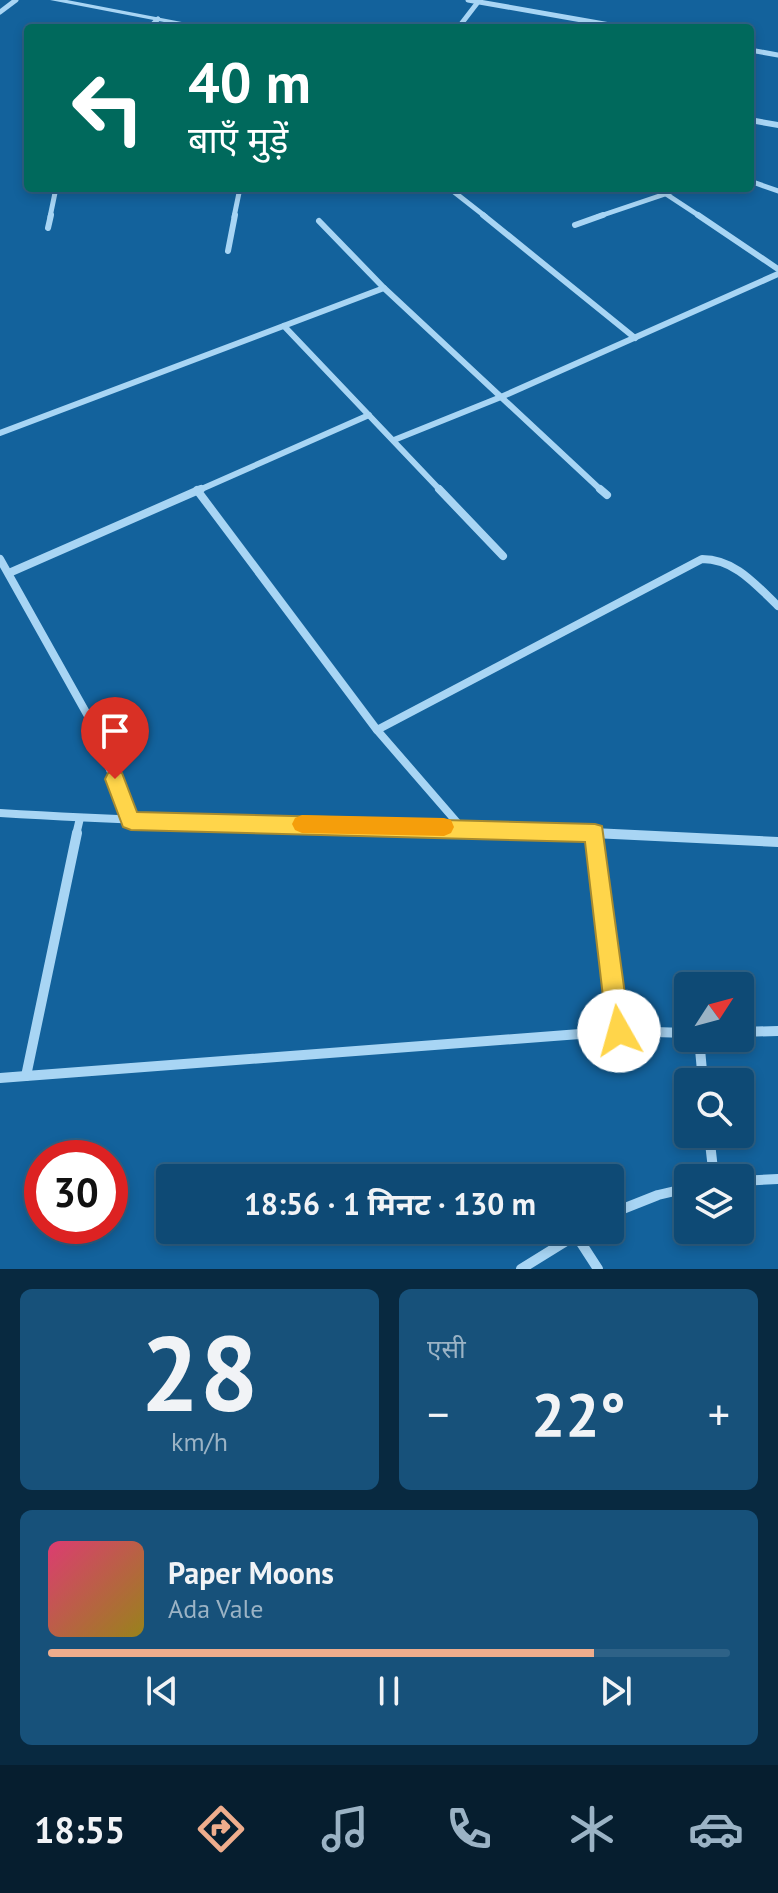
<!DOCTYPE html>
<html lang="hi">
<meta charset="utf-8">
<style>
:root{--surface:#0e4a75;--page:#17517a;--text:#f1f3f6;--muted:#9bb3c5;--line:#2e6287;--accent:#eead8d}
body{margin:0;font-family:"PT Sans","Noto Sans Devanagari",sans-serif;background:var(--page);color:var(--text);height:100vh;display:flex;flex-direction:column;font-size:30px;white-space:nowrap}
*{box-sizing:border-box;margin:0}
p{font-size:26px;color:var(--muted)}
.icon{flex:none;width:44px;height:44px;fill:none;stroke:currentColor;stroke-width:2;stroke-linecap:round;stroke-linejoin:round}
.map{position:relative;height:1269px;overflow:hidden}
.panel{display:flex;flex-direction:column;gap:20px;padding:20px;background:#082940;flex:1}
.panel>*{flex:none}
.guide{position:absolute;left:24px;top:24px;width:730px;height:168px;border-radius:8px;box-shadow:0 4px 12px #0003,0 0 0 2px var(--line);background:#00695c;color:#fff;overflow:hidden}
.needle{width:52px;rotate:54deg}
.fabs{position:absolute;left:674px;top:972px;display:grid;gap:16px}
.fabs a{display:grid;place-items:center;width:80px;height:80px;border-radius:8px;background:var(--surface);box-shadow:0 4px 12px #0003,0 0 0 2px var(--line);font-size:40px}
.speed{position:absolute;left:24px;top:1140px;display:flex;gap:16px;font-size:40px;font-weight:700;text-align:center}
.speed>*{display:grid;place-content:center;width:104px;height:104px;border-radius:50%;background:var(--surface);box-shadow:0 4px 12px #0003,0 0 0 2px var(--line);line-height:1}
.speed .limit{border:12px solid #d22;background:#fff;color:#111}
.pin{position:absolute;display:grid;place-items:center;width:68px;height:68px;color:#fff;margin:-82px -34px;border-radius:50% 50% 50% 0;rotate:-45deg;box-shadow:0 0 8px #0007}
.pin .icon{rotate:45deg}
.me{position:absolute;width:88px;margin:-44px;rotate:353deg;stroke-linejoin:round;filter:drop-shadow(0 0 6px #0008)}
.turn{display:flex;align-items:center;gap:28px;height:168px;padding:0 32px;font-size:36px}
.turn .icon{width:104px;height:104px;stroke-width:2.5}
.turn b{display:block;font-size:56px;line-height:68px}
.big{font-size:60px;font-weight:700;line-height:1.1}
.panel .tile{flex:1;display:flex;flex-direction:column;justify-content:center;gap:12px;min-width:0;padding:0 28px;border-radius:12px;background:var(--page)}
.panel .dial{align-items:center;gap:0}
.dial b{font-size:104px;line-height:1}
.song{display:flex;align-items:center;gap:24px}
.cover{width:96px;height:96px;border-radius:12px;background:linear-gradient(135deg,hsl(340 70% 55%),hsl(50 70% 35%))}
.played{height:8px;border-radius:4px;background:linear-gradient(90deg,var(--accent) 80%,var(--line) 80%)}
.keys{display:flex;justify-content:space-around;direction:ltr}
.heat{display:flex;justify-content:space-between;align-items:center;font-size:44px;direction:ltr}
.panel .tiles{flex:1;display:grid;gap:20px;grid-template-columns:1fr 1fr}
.tile:last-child{grid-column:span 2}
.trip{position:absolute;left:156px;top:1164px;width:468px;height:80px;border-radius:8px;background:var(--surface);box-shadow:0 4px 12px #0003,0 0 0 2px var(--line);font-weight:700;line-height:80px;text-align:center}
.menu{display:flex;height:128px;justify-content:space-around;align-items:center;background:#061e2f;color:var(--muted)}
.menu .icon{width:56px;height:56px}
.menu .active{color:var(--accent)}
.menu b{font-size:36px;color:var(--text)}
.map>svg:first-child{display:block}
</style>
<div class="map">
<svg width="778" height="1269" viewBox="0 0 778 1269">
<rect width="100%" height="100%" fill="#13629c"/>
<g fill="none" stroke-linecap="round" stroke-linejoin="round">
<!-- minor-far3 -->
<g stroke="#a8d5f4" stroke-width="5">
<path d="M 468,0 L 627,28"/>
<path d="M 0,12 L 16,0"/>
<path d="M 149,28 L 158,19"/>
<path d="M 458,28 L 478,2"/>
<path d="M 750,50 L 778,55"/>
<path d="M 750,181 L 778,191"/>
<path d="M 449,188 L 486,217"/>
<path d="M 666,194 L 701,217"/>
<path d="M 50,217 L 56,188"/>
<path d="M 234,217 L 240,188"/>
<path d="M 597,217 L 683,188"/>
</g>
<!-- minor-far2 -->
<g stroke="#a8d5f4" stroke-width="6">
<path d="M 483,215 L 635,338"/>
<path d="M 698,215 L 778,269"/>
<path d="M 319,221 L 384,288 L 602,491"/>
<path d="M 575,225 L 603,215"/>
<path d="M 48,228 L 51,215"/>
<path d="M 228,251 L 235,215"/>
<path d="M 284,326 L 441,491"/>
<path d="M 0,433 L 384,288"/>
<path d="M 394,440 L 501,397 L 778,274"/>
<path d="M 197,491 L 369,415"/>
</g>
<!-- minor-far1 -->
<g stroke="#a8d5f4" stroke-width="8">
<path d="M 439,489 L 503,556"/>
<path d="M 600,489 L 607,495"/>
<path d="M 197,490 L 377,730 L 461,827"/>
<path d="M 0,559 L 88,716 L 131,821"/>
<path d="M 9,573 L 201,489"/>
<path d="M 377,730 L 702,559 C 735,559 756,585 778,606"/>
<path d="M 0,813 C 211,826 423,825 635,835"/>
<path d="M 76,835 L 80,818"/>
</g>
<!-- minor -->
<g stroke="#a8d5f4" stroke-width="10">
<path d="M 77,833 L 26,1076 L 619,1031 L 688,1033"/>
<path d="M 593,833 L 778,842"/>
<path d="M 595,833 L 619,1031"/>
<path d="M 740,1032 L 778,1031"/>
<path d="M 699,1038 L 703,1082"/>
<path d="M 0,1078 L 26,1076"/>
<path d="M 709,1134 L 714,1178"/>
<path d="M 740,1181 L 778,1179"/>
<path d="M 610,1214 L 658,1195 L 688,1188"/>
<path d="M 576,1235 L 598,1269"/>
<path d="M 521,1269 L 584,1230"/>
</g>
<!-- tertiary -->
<g fill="#a8d5f4" fill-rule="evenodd">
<path d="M 50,0 L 67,0 L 213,28 L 195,28 Z"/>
<path d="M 750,117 L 778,122 L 778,128 L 750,123 Z"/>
</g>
</g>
<!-- route -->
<path fill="#ffd54a" stroke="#a68a30" stroke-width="2" d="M 115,771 L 122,773 L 137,812 L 595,824 L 602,826 L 630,1031 L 627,1040 L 619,1043 L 611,1040 L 607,1031 L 585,842 L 131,830 L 123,827 L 105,779 L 108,773 Z"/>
<!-- slow -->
<path fill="#f59e0b" d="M 302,815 L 444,818 L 451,820 L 454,827 L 451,833 L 444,836 L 302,833 L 295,830 L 292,824 L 295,818 Z"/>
</svg>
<div class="fabs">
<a><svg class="needle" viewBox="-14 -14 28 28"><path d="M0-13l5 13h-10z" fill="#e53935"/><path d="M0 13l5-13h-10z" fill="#9bb3c5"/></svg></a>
<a><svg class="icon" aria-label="search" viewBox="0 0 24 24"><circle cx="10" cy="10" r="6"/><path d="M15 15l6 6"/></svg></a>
<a><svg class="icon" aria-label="layers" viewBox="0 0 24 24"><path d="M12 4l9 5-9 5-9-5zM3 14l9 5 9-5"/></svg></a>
</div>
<div class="speed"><div class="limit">30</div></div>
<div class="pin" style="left:115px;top:779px;background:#d93025"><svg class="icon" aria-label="arrive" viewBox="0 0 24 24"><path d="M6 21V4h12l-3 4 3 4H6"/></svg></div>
<svg class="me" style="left:619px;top:1031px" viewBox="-20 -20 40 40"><circle r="19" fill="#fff"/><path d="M0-13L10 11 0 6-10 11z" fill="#ffd54a"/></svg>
<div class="trip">18:56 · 1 मिनट · 130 m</div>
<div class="guide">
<div class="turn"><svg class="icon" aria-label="left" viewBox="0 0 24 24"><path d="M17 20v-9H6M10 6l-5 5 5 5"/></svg><div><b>40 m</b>बाएँ मुड़ें</div></div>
</div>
</div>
<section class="panel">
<div class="tiles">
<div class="tile dial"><b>28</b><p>km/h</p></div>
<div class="tile"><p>एसी</p>
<div class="heat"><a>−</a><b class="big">22°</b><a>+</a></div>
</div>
<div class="tile">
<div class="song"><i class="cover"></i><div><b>Paper Moons</b><p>Ada Vale</p></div></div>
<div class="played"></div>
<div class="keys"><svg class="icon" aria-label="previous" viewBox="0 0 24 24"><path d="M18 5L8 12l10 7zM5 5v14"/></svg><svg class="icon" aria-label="pause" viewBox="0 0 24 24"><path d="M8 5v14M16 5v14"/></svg><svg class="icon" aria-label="next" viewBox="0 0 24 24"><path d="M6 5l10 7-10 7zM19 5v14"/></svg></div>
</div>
</div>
</section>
<nav class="menu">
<b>18:55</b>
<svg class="icon active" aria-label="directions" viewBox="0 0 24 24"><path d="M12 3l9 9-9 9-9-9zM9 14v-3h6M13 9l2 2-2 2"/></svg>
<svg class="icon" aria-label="music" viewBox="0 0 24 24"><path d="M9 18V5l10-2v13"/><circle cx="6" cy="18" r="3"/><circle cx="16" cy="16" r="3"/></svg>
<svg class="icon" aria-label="phone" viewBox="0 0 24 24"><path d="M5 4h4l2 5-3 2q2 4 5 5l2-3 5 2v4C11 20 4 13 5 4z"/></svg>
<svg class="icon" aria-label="climate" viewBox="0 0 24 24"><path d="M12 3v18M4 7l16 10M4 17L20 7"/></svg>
<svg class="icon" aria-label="car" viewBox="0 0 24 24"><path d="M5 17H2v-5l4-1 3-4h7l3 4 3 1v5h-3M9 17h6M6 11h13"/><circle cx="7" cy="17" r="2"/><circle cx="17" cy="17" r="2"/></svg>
</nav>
